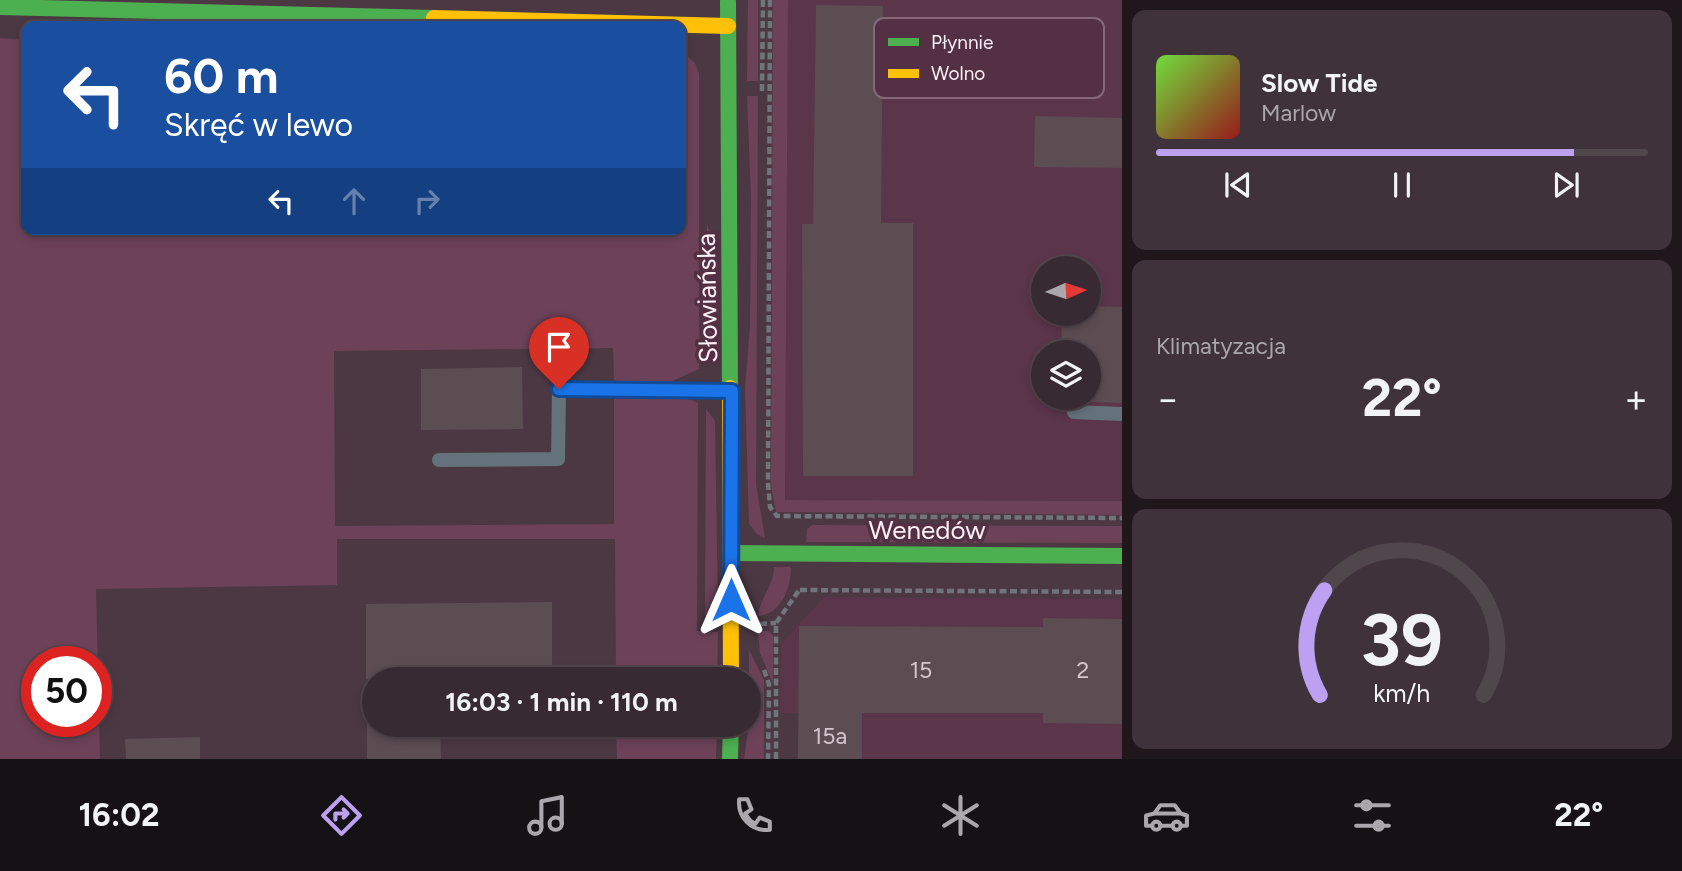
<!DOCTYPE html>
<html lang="pl">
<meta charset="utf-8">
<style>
:root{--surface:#382a32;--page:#3f323a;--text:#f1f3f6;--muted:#aba7ac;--line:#52464d;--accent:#bca0f2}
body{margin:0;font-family:Figtree,sans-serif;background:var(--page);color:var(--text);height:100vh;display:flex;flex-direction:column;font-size:26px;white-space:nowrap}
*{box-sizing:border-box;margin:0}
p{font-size:23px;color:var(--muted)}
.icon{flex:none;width:38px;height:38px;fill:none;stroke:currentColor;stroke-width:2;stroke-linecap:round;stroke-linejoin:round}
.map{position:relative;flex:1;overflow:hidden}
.details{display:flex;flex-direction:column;gap:10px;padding:10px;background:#1f171c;width:560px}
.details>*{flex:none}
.banner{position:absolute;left:21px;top:21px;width:665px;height:214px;border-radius:14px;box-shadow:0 4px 10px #0003,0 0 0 2px var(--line);background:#1a4fa0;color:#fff;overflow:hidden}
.needle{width:46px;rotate:87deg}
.fabs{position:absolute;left:1031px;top:256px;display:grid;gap:14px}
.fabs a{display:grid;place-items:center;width:70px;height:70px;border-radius:50%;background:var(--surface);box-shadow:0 4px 10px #0003,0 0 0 2px var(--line);font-size:35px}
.speed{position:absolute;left:21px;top:646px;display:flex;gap:14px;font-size:35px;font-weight:700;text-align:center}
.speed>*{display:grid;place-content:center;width:91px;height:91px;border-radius:50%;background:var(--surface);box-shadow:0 4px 10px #0003,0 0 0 2px var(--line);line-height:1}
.speed .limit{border:10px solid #d22;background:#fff;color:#111}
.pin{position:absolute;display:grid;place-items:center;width:60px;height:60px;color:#fff;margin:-72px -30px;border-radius:50% 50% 50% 0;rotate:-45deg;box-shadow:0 0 7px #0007}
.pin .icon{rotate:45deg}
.me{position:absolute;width:77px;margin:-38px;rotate:0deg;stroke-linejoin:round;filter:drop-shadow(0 0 5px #0008)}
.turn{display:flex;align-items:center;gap:24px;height:147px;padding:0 28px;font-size:32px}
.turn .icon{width:91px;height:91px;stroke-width:2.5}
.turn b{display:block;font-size:49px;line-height:60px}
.lanes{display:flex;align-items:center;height:66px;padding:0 28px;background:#0003;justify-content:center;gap:35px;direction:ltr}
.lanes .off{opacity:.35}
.big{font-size:52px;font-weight:700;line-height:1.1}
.details .card{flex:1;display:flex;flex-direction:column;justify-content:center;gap:10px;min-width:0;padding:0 24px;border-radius:14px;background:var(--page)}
.details .dial{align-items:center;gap:0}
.dial svg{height:182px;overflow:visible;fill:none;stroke:var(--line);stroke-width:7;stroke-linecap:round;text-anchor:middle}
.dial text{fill:var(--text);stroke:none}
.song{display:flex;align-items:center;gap:21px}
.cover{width:84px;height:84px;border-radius:10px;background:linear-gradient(135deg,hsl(100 70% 55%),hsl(0 70% 35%))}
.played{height:7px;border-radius:4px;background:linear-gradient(90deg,var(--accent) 85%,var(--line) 85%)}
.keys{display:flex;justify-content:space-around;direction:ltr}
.heat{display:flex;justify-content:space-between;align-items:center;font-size:38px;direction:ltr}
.trip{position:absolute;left:362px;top:667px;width:399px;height:70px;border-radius:35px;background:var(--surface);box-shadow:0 4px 10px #0003,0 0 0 2px var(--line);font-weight:700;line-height:70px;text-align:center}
.dock{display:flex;height:112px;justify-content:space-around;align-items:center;background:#161114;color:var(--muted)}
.dock .icon{width:49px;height:49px}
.dock .selected{color:var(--accent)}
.dock b{font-size:32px;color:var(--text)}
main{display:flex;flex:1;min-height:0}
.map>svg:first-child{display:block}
</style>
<main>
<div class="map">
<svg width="1122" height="759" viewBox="0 0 1122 759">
<rect width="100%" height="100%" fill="#4b3842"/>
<!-- built -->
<g fill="#5b354a" fill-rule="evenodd">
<path d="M 788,0 L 1122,0 L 1122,501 L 785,500 ZM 1043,268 L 1088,268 L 1088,313 L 1043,313 ZM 1043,352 L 1088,352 L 1088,397 L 1043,397 Z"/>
<path d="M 824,597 L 1122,599 L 1122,759 L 862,759 L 861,713 L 780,713 L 781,644 Z"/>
</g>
<!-- green -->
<g fill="#6d4259" fill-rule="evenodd">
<path d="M 748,0 L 758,0 L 758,81 L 747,81 Z"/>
<path d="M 773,0 L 788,0 L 785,500 L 1122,501 L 1122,515 L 776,512 L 771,485 Z"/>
<path d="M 0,38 L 26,40 L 26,229 L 681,229 L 681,50 L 695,63 L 699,74 L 699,369 L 670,382 L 619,383 L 614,380 L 613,348 L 334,351 L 335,526 L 614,524 L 614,398 L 621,395 C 645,396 675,392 698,403 L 697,631 L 718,632 L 717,679 L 616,679 L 615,539 L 337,539 L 337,585 L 96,589 L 100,759 L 0,759 ZM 37,662 L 96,662 L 96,721 L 37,721 Z"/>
<path d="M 747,96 L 758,96 L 756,484 L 765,538 L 757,534 L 749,524 L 745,387 L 750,327 L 751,197 Z"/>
<path d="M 707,224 L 711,235 L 711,343 L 705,360 Z"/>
<path d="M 706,409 L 715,421 L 718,616 L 705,616 Z"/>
<path d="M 812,525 L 1122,526 L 1122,543 L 806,542 L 807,529 Z"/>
<path d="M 774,567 L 791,567 C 791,587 782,614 758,616 C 760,597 774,586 774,567 Z"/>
<path d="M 758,631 L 769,631 L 773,636 L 773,684 L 760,653 Z"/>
<path d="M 749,650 L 764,680 L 764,759 L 744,759 L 749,724 Z"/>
<path d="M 616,725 L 717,725 L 716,759 L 617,759 Z"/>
</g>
<!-- building -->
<g fill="#5c4d53">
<path d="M 816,5 L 883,6 L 881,223 L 913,223 L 913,476 L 803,476 L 802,224 L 813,224 Z"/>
<path d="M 1035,116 L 1122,118 L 1122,168 L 1034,167 Z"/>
<path d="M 1088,306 L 1122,307 L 1122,403 L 1088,402 L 1088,352 L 1062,352 L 1061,313 L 1088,313 Z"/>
<path d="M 522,367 L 523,429 L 421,430 L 421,369 Z"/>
<path d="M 552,602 L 552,676 L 366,679 L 366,604 Z"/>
<path d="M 1043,618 L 1122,619 L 1122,724 L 1043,723 L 1043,713 L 862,713 L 862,759 L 798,759 L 799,626 L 1043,627 Z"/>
<path d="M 367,724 L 440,724 L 441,759 L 367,759 Z"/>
<path d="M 200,737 L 200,759 L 126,759 L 125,739 Z"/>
</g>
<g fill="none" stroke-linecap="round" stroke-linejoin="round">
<!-- path -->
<g stroke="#70747b" stroke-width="4.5" stroke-dasharray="7 3.5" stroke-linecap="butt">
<path d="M 770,0 L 768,483 L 770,507 L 777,516 L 1122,518"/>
<path d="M 762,91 L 763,0"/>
<path d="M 800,590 L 1122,592"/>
<path d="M 760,624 L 776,623"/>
<path d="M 764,670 L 769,684 L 768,759"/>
<path d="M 776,759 L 776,623 L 800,589"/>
</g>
<!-- lane -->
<g stroke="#64737b" stroke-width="14">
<path d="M 1074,412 L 1122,414"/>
<path d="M 439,460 L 558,459 L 559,389 L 727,391"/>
</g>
<!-- fast -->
<g stroke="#4caf50" stroke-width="16">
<path d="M 728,2 L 730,388"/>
<path d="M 0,7 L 434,18"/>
<path d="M 731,553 L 1122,556"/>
<path d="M 730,759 L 731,724"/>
</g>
<!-- slow -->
<g stroke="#ffc107" stroke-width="16">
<path d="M 434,18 L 728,26"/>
<path d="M 730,388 L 731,679"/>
</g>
</g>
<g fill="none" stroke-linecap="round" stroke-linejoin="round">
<!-- route casing -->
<g stroke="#114b97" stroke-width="18">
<path id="route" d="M 559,389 L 732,391 L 731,600"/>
</g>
<!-- route -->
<use href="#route" stroke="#1a73e8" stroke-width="12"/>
</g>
<g text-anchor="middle" stroke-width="7" stroke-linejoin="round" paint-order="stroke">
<!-- number labels -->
<g font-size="23" fill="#d4c6cc">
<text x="921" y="678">15</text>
<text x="1083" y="678">2</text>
<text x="830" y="744">15a</text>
</g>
<!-- street labels -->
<g font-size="26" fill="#fceff5" stroke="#533043">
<text transform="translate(707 298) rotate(-91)" y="9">Słowiańska</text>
<text x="927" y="539">Wenedów</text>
</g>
</g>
<!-- legend -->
<rect x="874" y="18" width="230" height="80" rx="10" fill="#533043" stroke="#866978" stroke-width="2"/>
<rect x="888" y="38" width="31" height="8" fill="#4caf50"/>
<rect x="888" y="69" width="31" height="9" fill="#ffc107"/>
<g font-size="19" fill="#fceff5">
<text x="931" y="49">Płynnie</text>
<text x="931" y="80">Wolno</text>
</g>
</svg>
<div class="fabs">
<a><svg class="needle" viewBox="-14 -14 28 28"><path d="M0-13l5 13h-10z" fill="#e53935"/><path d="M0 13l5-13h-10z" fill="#aba7ac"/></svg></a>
<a><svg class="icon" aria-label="layers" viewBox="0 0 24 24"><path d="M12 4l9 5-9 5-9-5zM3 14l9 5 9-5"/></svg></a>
</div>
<div class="speed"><div class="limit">50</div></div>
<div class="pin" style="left:559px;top:389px;background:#d93025"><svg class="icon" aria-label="arrive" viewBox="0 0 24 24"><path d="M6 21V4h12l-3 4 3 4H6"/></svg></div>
<svg class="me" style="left:731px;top:600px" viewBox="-20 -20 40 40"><path d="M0-17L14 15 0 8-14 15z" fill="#1a73e8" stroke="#fff" stroke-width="4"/></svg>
<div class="trip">16:03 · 1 min · 110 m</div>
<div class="banner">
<div class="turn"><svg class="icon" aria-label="left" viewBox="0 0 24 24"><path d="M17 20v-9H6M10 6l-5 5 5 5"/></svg><div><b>60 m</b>Skręć w lewo</div></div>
<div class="lanes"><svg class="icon" aria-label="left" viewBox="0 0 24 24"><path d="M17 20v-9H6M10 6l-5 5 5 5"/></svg><svg class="icon off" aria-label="ahead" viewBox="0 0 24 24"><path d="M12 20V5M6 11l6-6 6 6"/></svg><svg class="icon off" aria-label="right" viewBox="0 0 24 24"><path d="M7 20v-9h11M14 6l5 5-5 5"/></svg></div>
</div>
</div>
<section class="details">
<div class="card">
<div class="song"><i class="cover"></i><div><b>Slow Tide</b><p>Marlow</p></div></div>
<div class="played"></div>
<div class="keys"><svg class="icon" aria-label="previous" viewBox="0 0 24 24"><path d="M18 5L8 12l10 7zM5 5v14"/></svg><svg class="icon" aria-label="pause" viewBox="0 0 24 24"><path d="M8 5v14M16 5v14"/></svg><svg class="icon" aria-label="next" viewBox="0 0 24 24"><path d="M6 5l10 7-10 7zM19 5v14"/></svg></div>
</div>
<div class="card"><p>Klimatyzacja</p>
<div class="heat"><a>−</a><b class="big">22°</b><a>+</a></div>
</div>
<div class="card dial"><svg viewBox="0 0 100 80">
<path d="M14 69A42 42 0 1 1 86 69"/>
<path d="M14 69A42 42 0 0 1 16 23" stroke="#bca0f2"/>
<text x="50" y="56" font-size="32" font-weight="700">39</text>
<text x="50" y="72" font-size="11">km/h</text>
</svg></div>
</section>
</main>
<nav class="dock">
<b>16:02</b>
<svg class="icon selected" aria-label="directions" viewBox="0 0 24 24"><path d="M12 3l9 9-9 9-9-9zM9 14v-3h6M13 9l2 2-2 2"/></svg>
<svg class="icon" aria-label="music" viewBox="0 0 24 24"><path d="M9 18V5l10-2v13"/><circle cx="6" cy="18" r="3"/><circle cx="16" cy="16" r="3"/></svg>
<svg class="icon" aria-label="phone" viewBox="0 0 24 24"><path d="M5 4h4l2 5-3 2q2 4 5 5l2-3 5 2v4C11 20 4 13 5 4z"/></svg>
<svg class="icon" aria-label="climate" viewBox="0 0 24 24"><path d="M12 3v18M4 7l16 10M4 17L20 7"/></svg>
<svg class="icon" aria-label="car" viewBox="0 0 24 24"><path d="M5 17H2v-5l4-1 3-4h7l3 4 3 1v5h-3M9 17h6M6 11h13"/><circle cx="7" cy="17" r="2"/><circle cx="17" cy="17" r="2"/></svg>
<svg class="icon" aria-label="filters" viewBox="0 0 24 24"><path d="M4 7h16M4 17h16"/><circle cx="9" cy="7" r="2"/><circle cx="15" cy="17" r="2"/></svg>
<b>22°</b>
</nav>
